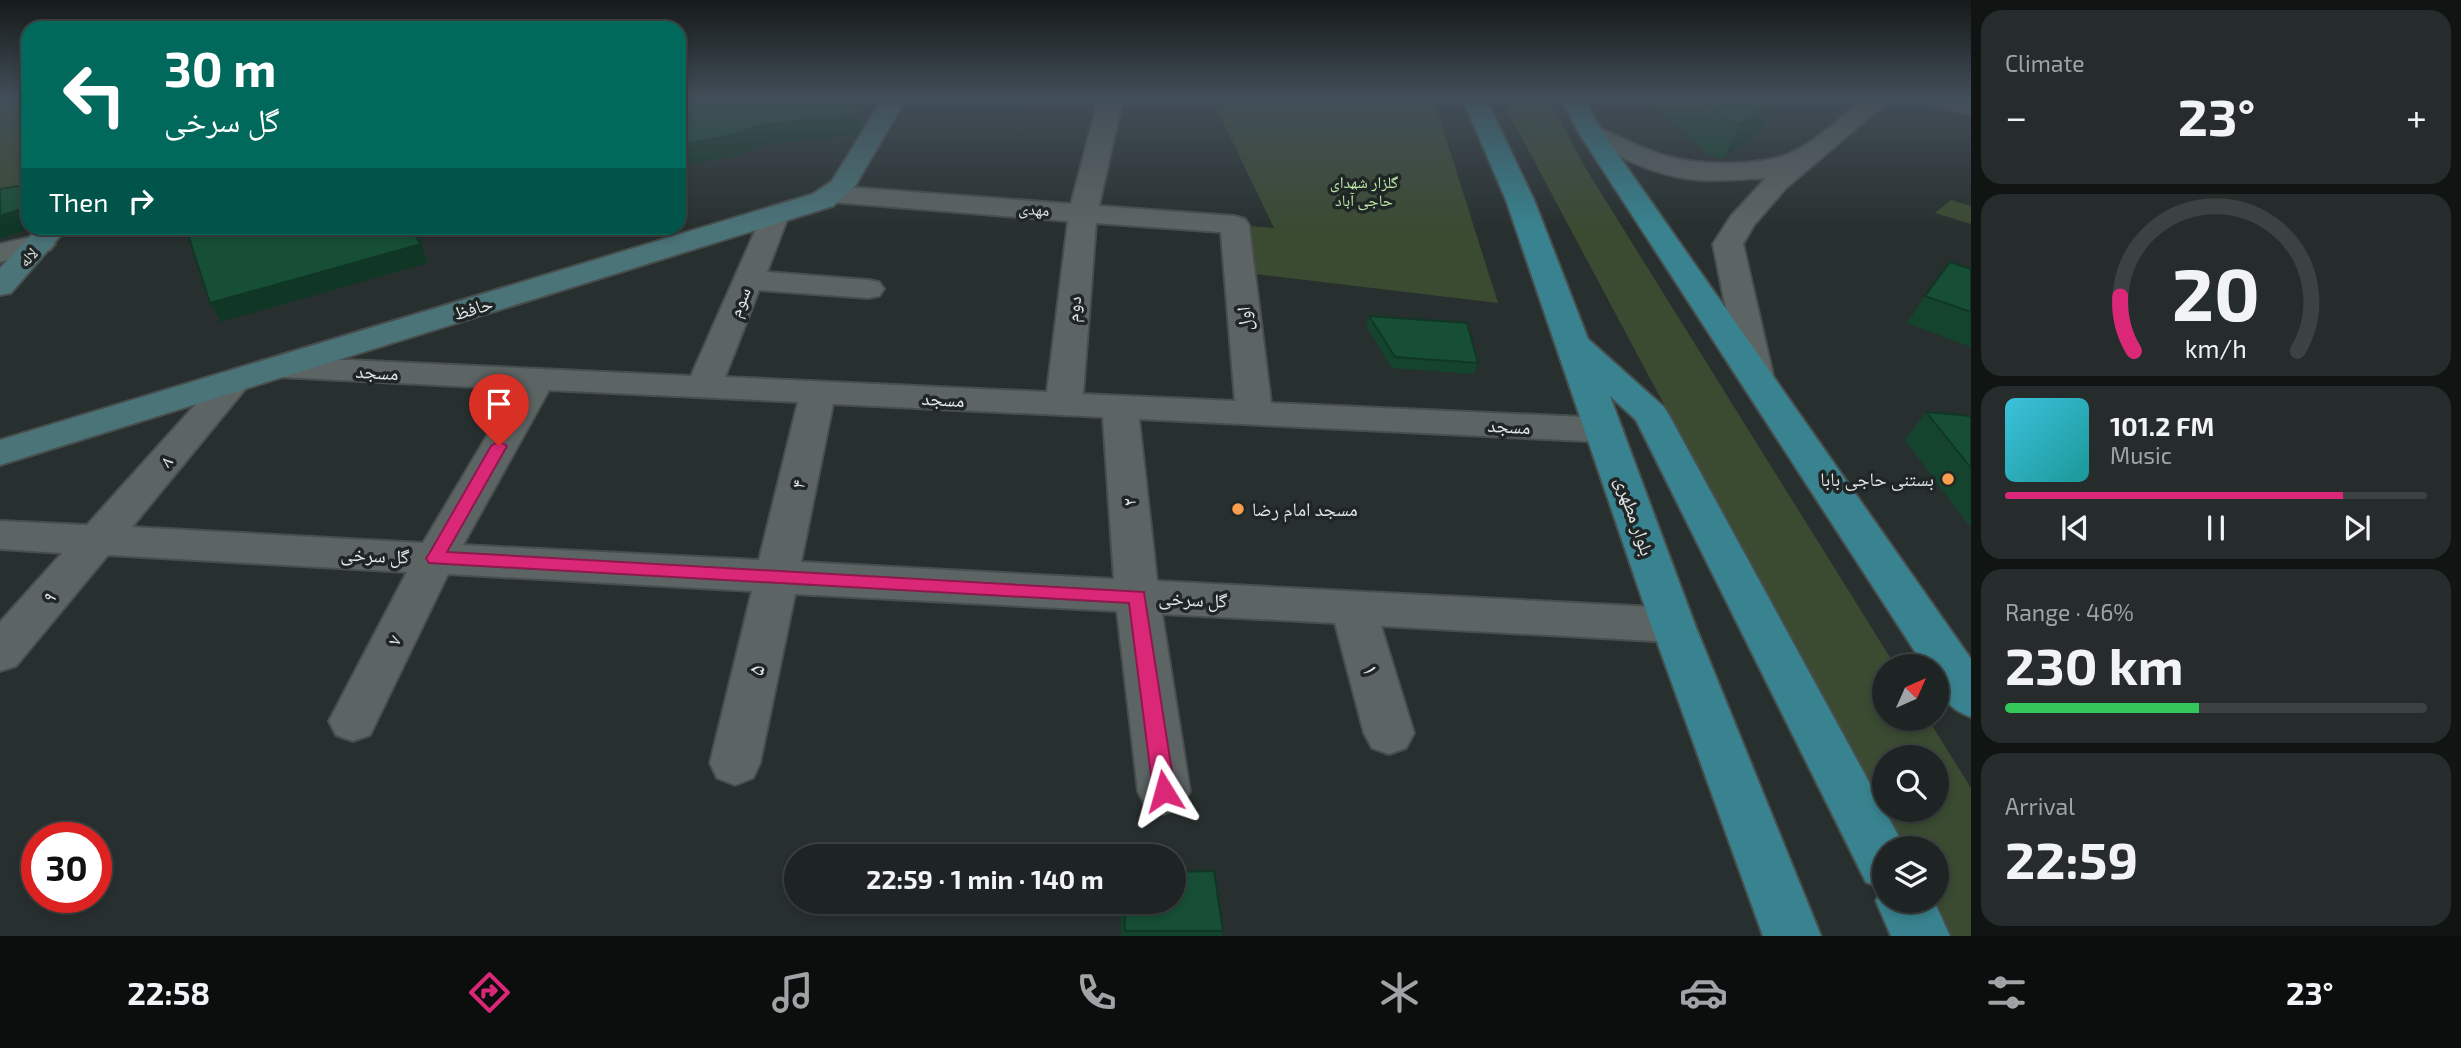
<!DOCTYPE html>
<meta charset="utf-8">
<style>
:root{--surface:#1e2423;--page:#262c2b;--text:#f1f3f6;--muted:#a1a4a6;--line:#3c4141;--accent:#db2777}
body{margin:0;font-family:"Exo 2","Noto Naskh Arabic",sans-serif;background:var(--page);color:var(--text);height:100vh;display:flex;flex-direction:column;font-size:26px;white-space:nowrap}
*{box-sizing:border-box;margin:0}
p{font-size:23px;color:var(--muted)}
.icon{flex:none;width:38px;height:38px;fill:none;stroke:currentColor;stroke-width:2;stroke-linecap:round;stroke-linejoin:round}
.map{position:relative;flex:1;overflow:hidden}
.sheet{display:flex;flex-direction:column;gap:10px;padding:10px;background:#101413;width:490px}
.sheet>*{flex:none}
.banner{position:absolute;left:21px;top:21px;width:665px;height:214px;border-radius:21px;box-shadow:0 4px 10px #0003,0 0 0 2px var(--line);background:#00695c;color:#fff;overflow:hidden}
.needle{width:46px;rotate:45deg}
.buttons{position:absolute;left:1872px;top:654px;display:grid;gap:14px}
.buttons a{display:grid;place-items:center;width:77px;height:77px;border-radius:50%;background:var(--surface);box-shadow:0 4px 10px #0003,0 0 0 2px var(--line);font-size:35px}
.speed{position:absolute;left:21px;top:822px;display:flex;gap:14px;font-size:35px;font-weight:700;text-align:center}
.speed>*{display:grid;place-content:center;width:91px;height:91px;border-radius:50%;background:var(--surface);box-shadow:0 4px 10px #0003,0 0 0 2px var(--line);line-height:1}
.speed .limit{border:10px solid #d22;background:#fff;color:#111}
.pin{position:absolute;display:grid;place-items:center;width:60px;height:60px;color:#fff;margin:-72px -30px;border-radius:50% 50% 50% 0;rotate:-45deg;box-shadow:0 0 7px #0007}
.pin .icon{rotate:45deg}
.me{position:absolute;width:77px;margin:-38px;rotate:352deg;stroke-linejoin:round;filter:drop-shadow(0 0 5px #0008)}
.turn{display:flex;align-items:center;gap:24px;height:147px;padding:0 28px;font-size:32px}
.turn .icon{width:91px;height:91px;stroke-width:2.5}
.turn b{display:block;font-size:49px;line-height:60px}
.then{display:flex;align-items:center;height:66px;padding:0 28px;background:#0003;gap:14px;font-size:26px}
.big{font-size:52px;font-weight:700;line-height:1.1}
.sheet .widget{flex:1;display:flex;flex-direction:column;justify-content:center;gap:10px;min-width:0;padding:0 24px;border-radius:21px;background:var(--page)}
.sheet .dial{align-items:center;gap:0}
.dial svg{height:182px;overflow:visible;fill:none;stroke:var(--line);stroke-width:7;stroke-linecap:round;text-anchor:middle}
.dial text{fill:var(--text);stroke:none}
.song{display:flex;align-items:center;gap:21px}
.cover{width:84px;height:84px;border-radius:10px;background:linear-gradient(135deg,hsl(190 70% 55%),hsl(180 70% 35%))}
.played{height:7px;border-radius:4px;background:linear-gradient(90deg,var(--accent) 80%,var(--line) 80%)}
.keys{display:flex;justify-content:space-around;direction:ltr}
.heat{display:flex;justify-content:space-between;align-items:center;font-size:38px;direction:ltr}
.charge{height:10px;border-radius:5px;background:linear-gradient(90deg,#34c759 46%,var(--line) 0)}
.trip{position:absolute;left:784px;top:844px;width:402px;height:70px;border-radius:35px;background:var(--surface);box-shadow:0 4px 10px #0003,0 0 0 2px var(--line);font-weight:700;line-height:70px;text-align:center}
.dock{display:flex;height:112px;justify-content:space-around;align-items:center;background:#0c0e0e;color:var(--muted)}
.dock .icon{width:49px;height:49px}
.dock .active{color:var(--accent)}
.dock b{font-size:32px;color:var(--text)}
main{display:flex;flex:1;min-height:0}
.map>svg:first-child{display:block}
</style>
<main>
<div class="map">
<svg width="1971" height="936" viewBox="0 0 1971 936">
<rect width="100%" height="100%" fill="#28302f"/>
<!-- green -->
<g fill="#3b4b32" fill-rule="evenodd">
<path d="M 0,97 L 28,97 L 28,122 L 18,146 L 28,144 L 28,190 L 0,197 Z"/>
<path d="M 1211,97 L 1433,97 L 1498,303 L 1239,272 L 1235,225 L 1274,228 Z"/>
<path d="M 1500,97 L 1548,97 L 1586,169 L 1896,667 L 1885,667 L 1885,719 L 1928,719 L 1971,788 L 1971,936 L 1948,936 L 1929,901 L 1937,901 L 1937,849 L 1901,849 ZM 1885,758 L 1937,758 L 1937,810 L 1885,810 Z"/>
<path d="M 1951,200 L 1971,206 L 1971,224 L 1935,213 Z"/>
</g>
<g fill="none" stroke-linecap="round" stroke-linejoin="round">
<!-- street casing -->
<g stroke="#474e4d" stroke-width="4">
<g id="street">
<path d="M 1099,97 L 1123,97 L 1099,206 L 1235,216 L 1245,219 L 1249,225 L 1271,403 L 1605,418 L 1618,422 L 1623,430 L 1618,438 L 1605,442 L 1139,419 L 1157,581 L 1673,608 L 1689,613 L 1695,625 L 1689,637 L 1673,642 L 1381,626 L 1414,733 L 1406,748 L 1389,754 L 1372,748 L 1364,733 L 1335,623 L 1162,614 L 1190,791 L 1182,807 L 1164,814 L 1146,807 L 1138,791 L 1117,611 L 795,594 L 760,763 L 753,778 L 735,785 L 717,778 L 710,763 L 752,591 L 448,574 L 370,735 L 353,741 L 336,735 L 329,721 L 407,572 L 108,555 L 16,666 L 0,671 L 0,622 L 62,553 L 0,549 L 0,521 L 87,525 L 222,375 L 234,372 L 246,375 L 251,382 L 132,527 L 423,543 L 515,389 L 281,377 L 269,374 L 264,367 L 269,360 L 281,357 L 691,376 L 764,211 L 774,209 L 784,211 L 788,217 L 767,272 L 868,280 L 879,282 L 884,289 L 879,296 L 868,298 L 759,290 L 725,377 L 1047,392 L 1068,221 L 833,202 L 823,200 L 819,194 L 823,188 L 833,186 L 1071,204 ZM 1096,223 L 1221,232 L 1235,401 L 1083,394 ZM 549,390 L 798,402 L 759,560 L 463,545 ZM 833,404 L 1103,417 L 1114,579 L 801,562 Z"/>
<path d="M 1867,97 L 1893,97 L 1786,188 L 1754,225 L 1743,244 L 1773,375 L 1768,382 L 1756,385 L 1744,382 L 1739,375 L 1713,244 L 1731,216 L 1766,178 C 1744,179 1722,181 1700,180 C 1657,177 1620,157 1582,138 L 1579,133 L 1582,128 L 1591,126 L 1600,128 C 1655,154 1675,165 1737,163 C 1759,162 1779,160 1799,149 C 1818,139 1848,112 1867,97 Z"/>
<path d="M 1925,97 L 1971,100 L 1971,114 L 1928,102 Z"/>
<path d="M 40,235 L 50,238 L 55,244 L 50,250 L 0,262 L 0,244 Z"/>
</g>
</g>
<!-- secondary casing -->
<g stroke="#474e4d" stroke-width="4">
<g id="secondary">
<path d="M 884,97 L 907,97 L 855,186 L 833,206 L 0,465 L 0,440 L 813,194 L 832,181 Z"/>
<path d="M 38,228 L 67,228 L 11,293 L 0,295 L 0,268 Z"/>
</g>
</g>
<!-- primary casing -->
<g stroke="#474e4d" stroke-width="4">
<g id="primary">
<path d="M 1462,97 L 1485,97 L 1534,200 L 1588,339 L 1664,407 L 1669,415 L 1904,846 L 1906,849 L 1885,849 L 1885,901 L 1934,901 L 1950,936 L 1891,936 L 1876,901 L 1881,888 L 1866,882 L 1636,420 L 1610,396 L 1695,625 L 1821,936 L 1763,936 L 1651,625 L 1506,200 Z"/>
<path d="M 1560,97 L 1583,97 L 1603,133 L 1971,659 L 1971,717 C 1946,708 1937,693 1937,667 L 1925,667 L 1579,133 Z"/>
</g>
</g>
<!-- street -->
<use href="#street" fill="#5d6564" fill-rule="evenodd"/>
<!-- secondary -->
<use href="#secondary" fill="#4b7479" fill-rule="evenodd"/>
<!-- primary -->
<use href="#primary" fill="#38838f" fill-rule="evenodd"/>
</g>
<!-- wall -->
<g fill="#14442e">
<path d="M 1649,97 L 1777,97 L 1760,131 L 1723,159 L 1709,155 L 1648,99 Z"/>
<path d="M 1971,269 L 1971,347 L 1907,323 L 1925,296 Z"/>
<path d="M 1369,316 L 1478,363 L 1474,374 L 1392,368 L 1366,326 Z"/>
<path d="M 1926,412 L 1971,416 L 1971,528 L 1905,440 Z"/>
<path d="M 1121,901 L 1174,901 L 1223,931 L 1222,936 L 1121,936 Z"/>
</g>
<!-- shaded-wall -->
<g fill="#103726">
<path d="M 1777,97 L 1760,131 L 1723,159 L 1740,124 Z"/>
<path d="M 859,109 L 861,129 L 858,134 L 763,145 L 735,156 L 679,166 L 679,145 L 760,125 Z"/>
<path d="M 28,207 L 28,228 L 33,228 L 0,239 L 0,216 Z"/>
<path d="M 421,244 L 428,263 L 221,322 L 210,303 Z"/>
</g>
<!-- building -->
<g fill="#174f36" stroke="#103726" stroke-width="2">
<path d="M 679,97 L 843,97 L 859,109 L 857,114 L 760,125 L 731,135 L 679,145 Z"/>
<path d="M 1699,97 L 1776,97 L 1740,124 L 1725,120 Z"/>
<path d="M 26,185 L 28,194 L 28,207 L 0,216 L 0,189 Z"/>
<path d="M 186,228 L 410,228 L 421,244 L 210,303 Z"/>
<path d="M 1950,262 L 1971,269 L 1971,312 L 1925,296 Z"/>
<path d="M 1369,316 L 1467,323 L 1478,363 L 1395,357 Z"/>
<path d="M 1926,412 L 1971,416 L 1971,468 Z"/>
<path d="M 1214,871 L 1223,931 L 1125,931 L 1124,901 L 1174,901 L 1174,872 Z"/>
</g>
<!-- sky -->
<linearGradient id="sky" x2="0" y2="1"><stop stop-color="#161a1a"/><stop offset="0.43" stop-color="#424e58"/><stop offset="1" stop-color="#424e58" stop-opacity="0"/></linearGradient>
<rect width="1971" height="228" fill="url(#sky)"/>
<!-- route -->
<path fill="#db2777" stroke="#8e194d" stroke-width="2" d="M 499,441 L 507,446 L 447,552 L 1144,592 L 1175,791 L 1172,797 L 1164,800 L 1157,797 L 1153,791 L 1129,603 L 429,563 L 426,558 L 429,554 L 491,446 Z"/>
<!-- markers -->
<g fill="#fb9e50" stroke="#1f2625" stroke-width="2.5">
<circle cx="1948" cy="479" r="7"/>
<circle cx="1238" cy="509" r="7"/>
</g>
<g text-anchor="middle" stroke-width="7" stroke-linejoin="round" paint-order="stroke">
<!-- far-park labels -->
<g font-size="16" fill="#bfeca8" stroke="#1f2625">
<text x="1364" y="188">گلزار شهدای<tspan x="1364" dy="18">حاجی آباد</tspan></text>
</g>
<!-- far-street labels -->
<g font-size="16" fill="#e2e6e6" stroke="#1f2625">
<text transform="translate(1034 209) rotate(4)" y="6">مهدی</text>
<text transform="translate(28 257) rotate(-46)" y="6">لاله</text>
</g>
<!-- street labels -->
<g font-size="19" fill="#e2e6e6" stroke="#1f2625">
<text transform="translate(739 302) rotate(-68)" y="7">سوم</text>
<text transform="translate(473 308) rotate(-17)" y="7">حافظ</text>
<text transform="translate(1073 309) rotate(-84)" y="7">دوم</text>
<text transform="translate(1244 319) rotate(-96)" y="7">اول</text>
<text transform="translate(377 372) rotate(3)" y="7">مسجد</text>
<text transform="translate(943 399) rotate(3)" y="7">مسجد</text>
<text transform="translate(1509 426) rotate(3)" y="7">مسجد</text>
<text transform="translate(166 461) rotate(-49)" y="7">۸</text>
<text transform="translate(798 484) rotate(-77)" y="7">۴</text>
<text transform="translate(1129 502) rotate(-95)" y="7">۲</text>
<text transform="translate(1635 516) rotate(71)" y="7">بلوار مطهری</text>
<text transform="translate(375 555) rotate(3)" y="7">گل سرخی</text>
<text transform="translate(49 597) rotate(-49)" y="7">۹</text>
<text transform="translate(1193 599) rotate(3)" y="7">گل سرخی</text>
<text transform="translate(394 640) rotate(-63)" y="7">۷</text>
</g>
<!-- poi labels -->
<g font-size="19" fill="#e2e6e6" stroke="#1f2625" text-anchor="end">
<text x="1934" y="486">بستنی حاجی بابا</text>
<text x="1252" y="516" text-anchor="start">مسجد امام رضا</text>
</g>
<!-- near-street labels -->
<g font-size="23" fill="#e2e6e6" stroke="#1f2625">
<text transform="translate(756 670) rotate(-77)" y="8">۵</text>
<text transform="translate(1371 670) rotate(74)" y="8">۱</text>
</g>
</g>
</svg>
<div class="buttons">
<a><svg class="needle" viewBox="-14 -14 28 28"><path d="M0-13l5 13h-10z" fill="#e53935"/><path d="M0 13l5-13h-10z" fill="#a1a4a6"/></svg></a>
<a><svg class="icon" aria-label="search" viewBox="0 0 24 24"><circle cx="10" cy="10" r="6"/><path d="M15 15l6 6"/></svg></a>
<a><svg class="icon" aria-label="layers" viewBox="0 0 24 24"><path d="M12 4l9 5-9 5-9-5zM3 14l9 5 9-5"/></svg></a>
</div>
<div class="speed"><div class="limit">30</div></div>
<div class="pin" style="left:499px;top:446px;background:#d93025"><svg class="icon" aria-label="arrive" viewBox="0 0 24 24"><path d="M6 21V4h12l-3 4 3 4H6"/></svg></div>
<svg class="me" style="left:1164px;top:791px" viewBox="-20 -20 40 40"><path d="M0-17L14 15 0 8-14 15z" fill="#db2777" stroke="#fff" stroke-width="4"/></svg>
<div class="trip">22:59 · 1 min · 140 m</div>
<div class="banner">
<div class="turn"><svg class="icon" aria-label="left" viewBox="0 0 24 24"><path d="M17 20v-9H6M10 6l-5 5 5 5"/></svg><div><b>30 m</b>گل سرخی</div></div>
<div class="then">Then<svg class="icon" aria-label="right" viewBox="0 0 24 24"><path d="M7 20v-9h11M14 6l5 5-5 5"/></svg></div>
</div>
</div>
<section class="sheet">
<div class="widget"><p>Climate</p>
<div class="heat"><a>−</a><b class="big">23°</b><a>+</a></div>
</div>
<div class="widget dial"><svg viewBox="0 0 100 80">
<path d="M14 69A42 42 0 1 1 86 69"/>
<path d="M14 69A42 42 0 0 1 8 45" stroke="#db2777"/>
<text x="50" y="56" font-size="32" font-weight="700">20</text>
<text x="50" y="72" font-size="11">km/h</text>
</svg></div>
<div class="widget">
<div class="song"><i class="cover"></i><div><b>101.2 FM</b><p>Music</p></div></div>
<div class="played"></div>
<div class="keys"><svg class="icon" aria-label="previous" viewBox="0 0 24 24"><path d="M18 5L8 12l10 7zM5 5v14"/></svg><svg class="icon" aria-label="pause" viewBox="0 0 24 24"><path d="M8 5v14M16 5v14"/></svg><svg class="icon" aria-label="next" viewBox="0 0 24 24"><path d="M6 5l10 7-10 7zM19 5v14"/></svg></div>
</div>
<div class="widget"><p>Range · 46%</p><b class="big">230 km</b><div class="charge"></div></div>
<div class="widget"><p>Arrival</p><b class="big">22:59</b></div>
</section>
</main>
<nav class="dock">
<b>22:58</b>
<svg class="icon active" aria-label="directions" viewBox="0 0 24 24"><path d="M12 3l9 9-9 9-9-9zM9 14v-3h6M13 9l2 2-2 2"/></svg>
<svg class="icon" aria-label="music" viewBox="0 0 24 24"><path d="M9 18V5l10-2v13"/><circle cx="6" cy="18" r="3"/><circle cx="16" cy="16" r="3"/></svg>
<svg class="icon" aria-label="phone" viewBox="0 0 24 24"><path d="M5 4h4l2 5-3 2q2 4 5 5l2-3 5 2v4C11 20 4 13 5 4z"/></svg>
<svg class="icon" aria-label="climate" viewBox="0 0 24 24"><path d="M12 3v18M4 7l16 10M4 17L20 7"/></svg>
<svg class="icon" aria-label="car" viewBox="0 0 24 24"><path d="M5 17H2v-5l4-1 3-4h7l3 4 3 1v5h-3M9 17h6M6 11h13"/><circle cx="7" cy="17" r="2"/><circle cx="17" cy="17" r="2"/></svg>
<svg class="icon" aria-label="filters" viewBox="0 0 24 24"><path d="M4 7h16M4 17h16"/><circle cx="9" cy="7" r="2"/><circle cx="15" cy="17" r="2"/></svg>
<b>23°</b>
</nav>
